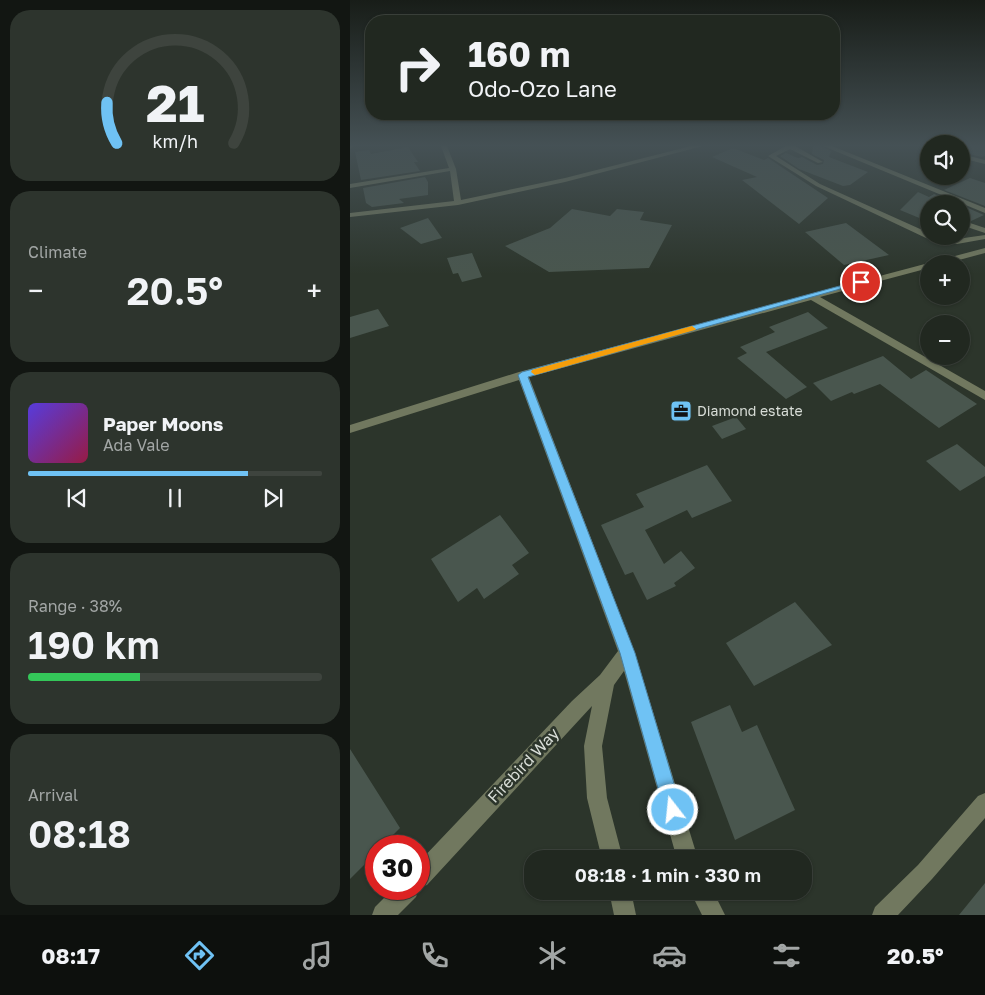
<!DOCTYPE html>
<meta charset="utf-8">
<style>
:root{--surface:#212820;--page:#2d342d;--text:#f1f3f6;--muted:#a2a6a5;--line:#3e443e;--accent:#6fc2f4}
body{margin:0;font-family:"Golos Text",sans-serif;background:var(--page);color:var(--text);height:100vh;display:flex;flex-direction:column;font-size:19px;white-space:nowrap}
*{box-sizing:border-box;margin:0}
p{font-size:16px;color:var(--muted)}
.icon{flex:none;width:28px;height:28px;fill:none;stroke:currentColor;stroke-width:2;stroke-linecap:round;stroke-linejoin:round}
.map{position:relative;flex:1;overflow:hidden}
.details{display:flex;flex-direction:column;gap:10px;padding:10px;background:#121612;width:350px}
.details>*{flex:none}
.hud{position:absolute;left:15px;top:15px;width:475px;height:105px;border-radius:20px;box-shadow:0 1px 4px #0004,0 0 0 1px var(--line);background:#212820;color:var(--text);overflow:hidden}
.tools{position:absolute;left:570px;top:135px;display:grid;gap:10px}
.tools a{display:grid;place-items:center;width:50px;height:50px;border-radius:50%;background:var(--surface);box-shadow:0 1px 4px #0004,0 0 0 1px var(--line);font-size:25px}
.speed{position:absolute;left:15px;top:835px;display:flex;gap:10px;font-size:25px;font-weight:700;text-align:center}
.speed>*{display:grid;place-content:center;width:65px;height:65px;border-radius:50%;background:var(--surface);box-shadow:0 1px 4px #0004,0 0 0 1px var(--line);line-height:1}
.speed .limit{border:8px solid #d22;background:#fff;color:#111}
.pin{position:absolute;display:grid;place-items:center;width:42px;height:42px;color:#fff;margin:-21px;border:2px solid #fff;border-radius:50%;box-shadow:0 1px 5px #0007}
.me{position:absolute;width:55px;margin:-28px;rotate:344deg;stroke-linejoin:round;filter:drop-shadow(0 0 4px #0008)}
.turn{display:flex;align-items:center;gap:18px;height:105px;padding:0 20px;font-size:22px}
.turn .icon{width:65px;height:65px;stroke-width:2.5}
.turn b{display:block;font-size:35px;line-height:42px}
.big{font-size:38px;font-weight:600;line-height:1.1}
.details .tile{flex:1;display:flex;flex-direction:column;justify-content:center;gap:8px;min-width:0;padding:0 18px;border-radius:20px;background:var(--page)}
.details .dial{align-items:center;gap:0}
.dial svg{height:130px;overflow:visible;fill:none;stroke:var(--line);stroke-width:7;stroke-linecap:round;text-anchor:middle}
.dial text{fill:var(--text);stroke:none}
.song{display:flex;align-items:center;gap:15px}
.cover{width:60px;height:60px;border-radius:8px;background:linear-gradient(135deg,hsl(250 70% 55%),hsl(340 70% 35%))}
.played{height:5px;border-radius:2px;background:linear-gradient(90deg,var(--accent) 75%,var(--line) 75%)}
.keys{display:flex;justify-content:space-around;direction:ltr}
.heat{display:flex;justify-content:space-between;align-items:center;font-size:28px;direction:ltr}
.charge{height:8px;border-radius:4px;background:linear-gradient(90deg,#34c759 38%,var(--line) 0)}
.trip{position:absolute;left:174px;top:850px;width:288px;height:50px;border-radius:20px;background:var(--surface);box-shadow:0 1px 4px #0004,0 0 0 1px var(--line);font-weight:600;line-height:50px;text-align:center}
.dock{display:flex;height:80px;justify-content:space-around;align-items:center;background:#0d100d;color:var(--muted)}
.dock .icon{width:35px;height:35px}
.dock .on{color:var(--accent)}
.dock b{font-size:22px;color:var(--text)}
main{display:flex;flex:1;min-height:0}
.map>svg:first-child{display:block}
</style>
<main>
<section class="details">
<div class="tile dial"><svg viewBox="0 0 100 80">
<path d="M14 69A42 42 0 1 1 86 69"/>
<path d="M14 69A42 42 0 0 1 8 44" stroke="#6fc2f4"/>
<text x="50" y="56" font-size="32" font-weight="700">21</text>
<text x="50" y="72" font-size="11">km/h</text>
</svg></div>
<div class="tile"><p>Climate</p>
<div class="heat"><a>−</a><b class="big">20.5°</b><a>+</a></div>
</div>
<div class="tile">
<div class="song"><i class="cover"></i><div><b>Paper Moons</b><p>Ada Vale</p></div></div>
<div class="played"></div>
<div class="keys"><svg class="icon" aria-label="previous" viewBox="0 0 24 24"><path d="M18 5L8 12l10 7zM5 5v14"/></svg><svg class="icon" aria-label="pause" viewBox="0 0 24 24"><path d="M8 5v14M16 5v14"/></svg><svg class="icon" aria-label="next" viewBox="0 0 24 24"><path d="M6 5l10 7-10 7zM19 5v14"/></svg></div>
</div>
<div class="tile"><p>Range · 38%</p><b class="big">190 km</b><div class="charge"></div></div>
<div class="tile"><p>Arrival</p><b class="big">08:18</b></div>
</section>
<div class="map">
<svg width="635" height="915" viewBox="0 0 635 915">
<rect width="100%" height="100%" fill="#2c352b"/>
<!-- building -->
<g fill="#49564e">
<path d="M 463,146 L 471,146 L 481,151 L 479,157 L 518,172 L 500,185 L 493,186 L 449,169 L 430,156 L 436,153 L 448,158 L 452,157 L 467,165 L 473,164 L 474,160 L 462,154 Z"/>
<path d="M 611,146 L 635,146 L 635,156 L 632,157 L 611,152 Z"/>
<path d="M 58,147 L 68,162 L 64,162 L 70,171 L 11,180 L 5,152 L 19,150 L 21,154 Z"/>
<path d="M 383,148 L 414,160 L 418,158 L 478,198 L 449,224 L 392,180 L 407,177 L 362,157 Z"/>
<path d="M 75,177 L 78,182 L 78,195 L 49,199 L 54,203 L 22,207 L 16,203 L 13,188 Z"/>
<path d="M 620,178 L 635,183 L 635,206 L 594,190 Z"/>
<path d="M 568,192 L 579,197 L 584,194 L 608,204 L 579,204 L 579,222 L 550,210 Z"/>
<path d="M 611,205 L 634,215 L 621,221 L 611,218 Z"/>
<path d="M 222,209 L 260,216 L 267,209 L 294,212 L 290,220 L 322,225 L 299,268 L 199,272 L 155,246 L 200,228 Z"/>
<path d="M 78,218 L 92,238 L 71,244 L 50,228 Z"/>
<path d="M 496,223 L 539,255 L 494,265 L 455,232 Z"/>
<path d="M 122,253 L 132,277 L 112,282 L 108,273 L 103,274 L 97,258 Z"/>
<path d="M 28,309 L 39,326 L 0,338 L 0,317 Z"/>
<path d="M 458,312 L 478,328 L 416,352 L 457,387 L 436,399 L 387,358 L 397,353 L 390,347 L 425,332 L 419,327 Z"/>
<path d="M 533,356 L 561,379 L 576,370 L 627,404 L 589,428 L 530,384 L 504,394 L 502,392 L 481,401 L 463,383 Z"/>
<path d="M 386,417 L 396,429 L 372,439 L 362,426 Z"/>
<path d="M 607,444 L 635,467 L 635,476 L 610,491 L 576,461 Z"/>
<path d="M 357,465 L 382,501 L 342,518 L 337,510 L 295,530 L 314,564 L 331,551 L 345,568 L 324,583 L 326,586 L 297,600 L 283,572 L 275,575 L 251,525 L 294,507 L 286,494 Z"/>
<path d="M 150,515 L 179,553 L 162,565 L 169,574 L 134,599 L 127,588 L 108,602 L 81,559 Z"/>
<path d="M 445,602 L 482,645 L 404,686 L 376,643 Z"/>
<path d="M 380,705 L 392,732 L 407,725 L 445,810 L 385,840 L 341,722 Z"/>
<path d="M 0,749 L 50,828 L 32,846 L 26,846 L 26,853 L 0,879 Z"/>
<path d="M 635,883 L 635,915 L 609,915 Z"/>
</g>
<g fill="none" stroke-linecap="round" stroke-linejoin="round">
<!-- minor -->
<g fill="#71785f" fill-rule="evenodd">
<path d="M 0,146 L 4,146 L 0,149 Z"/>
<path d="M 91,146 L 97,146 L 106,169 L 111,200 L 215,178 L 341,146 L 353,146 L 215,182 L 108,205 L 0,217 L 0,213 L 104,201 L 100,171 L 0,188 L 0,184 L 99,168 Z"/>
<path d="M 436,146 L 445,146 L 473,162 L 468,163 L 440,149 L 426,156 L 470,184 L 579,233 L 579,236 L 607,239 L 635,235 L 635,239 L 607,244 L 576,238 L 466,186 L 418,156 Z"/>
<path d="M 473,146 L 482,146 L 635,208 L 635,213 Z"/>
<path d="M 570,146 L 579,146 L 579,150 L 571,147 Z"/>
<path d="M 611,154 L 635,160 L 635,164 L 611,158 Z"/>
<path d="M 611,220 L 635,228 L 635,233 L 611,225 Z"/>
<path d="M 635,248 L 635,253 L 594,264 L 579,264 L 579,268 L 470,297 L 635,391 L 635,400 L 461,300 L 179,377 L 285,653 L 348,859 L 327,859 L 274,671 L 264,685 L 252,746 L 257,798 L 273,859 L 252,859 L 237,798 L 234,746 L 242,706 L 77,885 L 69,888 L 69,862 L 222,701 L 250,675 L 268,651 L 169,380 L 0,433 L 0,425 L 169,372 Z"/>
<path d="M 635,793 L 635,818 L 582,879 L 548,915 L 522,915 L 525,907 L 568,865 L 628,796 Z"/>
<path d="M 43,889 L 69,889 L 66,897 L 48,915 L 22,915 L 25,907 Z"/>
<path d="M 259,891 L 281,891 L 286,915 L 264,915 Z"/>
<path d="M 340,891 L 363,891 L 375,915 L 352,915 Z"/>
</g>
</g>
<!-- sky -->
<linearGradient id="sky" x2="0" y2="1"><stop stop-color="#181d18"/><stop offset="0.53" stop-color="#455155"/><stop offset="1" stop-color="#455155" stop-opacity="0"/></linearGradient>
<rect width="635" height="274" fill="url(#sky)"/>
<!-- route -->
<path fill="#6fc2f4" stroke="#487e9f" d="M 508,281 L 515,282 L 178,377 L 285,653 L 332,810 L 329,816 L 323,819 L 316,816 L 314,810 L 270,653 L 168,375 L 172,372 Z"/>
<!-- slow -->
<path fill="#f59e0b" d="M 342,326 L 346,329 L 345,330 L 185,375 L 181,372 L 182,370 Z"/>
<!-- icons -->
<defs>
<g id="office-square" transform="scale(1.125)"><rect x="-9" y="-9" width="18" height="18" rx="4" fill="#6fc2f4" stroke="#2c352b"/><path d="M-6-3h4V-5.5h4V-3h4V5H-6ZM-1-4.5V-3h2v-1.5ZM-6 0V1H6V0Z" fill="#111"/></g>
</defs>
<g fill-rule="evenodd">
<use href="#office-square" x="331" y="411"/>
</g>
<g text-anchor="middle" stroke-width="5" stroke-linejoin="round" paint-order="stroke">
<!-- poi labels -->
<g font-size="14" fill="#d8ddd7" stroke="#2c352b" text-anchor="start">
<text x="347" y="416">Diamond estate</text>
</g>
<!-- near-street labels -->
<g font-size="16" fill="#d8ddd7" stroke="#2c352b">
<text transform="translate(173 765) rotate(-47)" y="6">Firebird Way</text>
</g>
</g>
</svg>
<div class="tools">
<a><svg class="icon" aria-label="sound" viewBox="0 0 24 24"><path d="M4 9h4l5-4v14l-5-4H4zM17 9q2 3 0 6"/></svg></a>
<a><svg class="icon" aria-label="search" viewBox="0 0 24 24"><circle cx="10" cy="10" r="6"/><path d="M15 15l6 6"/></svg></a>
<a>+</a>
<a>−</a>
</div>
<div class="speed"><div class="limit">30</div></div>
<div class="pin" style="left:511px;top:282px;background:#d93025"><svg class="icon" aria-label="arrive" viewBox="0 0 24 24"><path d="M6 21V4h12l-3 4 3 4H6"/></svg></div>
<svg class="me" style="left:323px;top:810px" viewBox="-20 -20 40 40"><circle r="17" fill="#6fc2f4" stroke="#fff" stroke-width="3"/><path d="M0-11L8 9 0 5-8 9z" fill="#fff"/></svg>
<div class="trip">08:18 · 1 min · 330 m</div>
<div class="hud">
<div class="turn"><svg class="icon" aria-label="right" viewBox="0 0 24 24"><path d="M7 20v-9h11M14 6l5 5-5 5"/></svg><div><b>160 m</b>Odo-Ozo Lane</div></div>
</div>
</div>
</main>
<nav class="dock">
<b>08:17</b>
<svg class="icon on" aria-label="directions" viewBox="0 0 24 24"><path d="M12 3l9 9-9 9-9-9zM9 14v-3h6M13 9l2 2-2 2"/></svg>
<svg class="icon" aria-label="music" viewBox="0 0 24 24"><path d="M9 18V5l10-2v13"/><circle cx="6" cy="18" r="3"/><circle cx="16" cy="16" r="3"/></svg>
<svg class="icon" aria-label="phone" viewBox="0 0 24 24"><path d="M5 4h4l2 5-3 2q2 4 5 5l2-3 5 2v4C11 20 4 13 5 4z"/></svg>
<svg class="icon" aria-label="climate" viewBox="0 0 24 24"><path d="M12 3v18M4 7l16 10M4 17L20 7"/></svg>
<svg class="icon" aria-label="car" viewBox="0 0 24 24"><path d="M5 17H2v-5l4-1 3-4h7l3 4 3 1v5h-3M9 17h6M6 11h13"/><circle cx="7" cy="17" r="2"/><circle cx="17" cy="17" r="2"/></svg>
<svg class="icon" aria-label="filters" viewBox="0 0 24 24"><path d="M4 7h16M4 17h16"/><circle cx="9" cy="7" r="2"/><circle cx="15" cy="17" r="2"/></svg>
<b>20.5°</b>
</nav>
